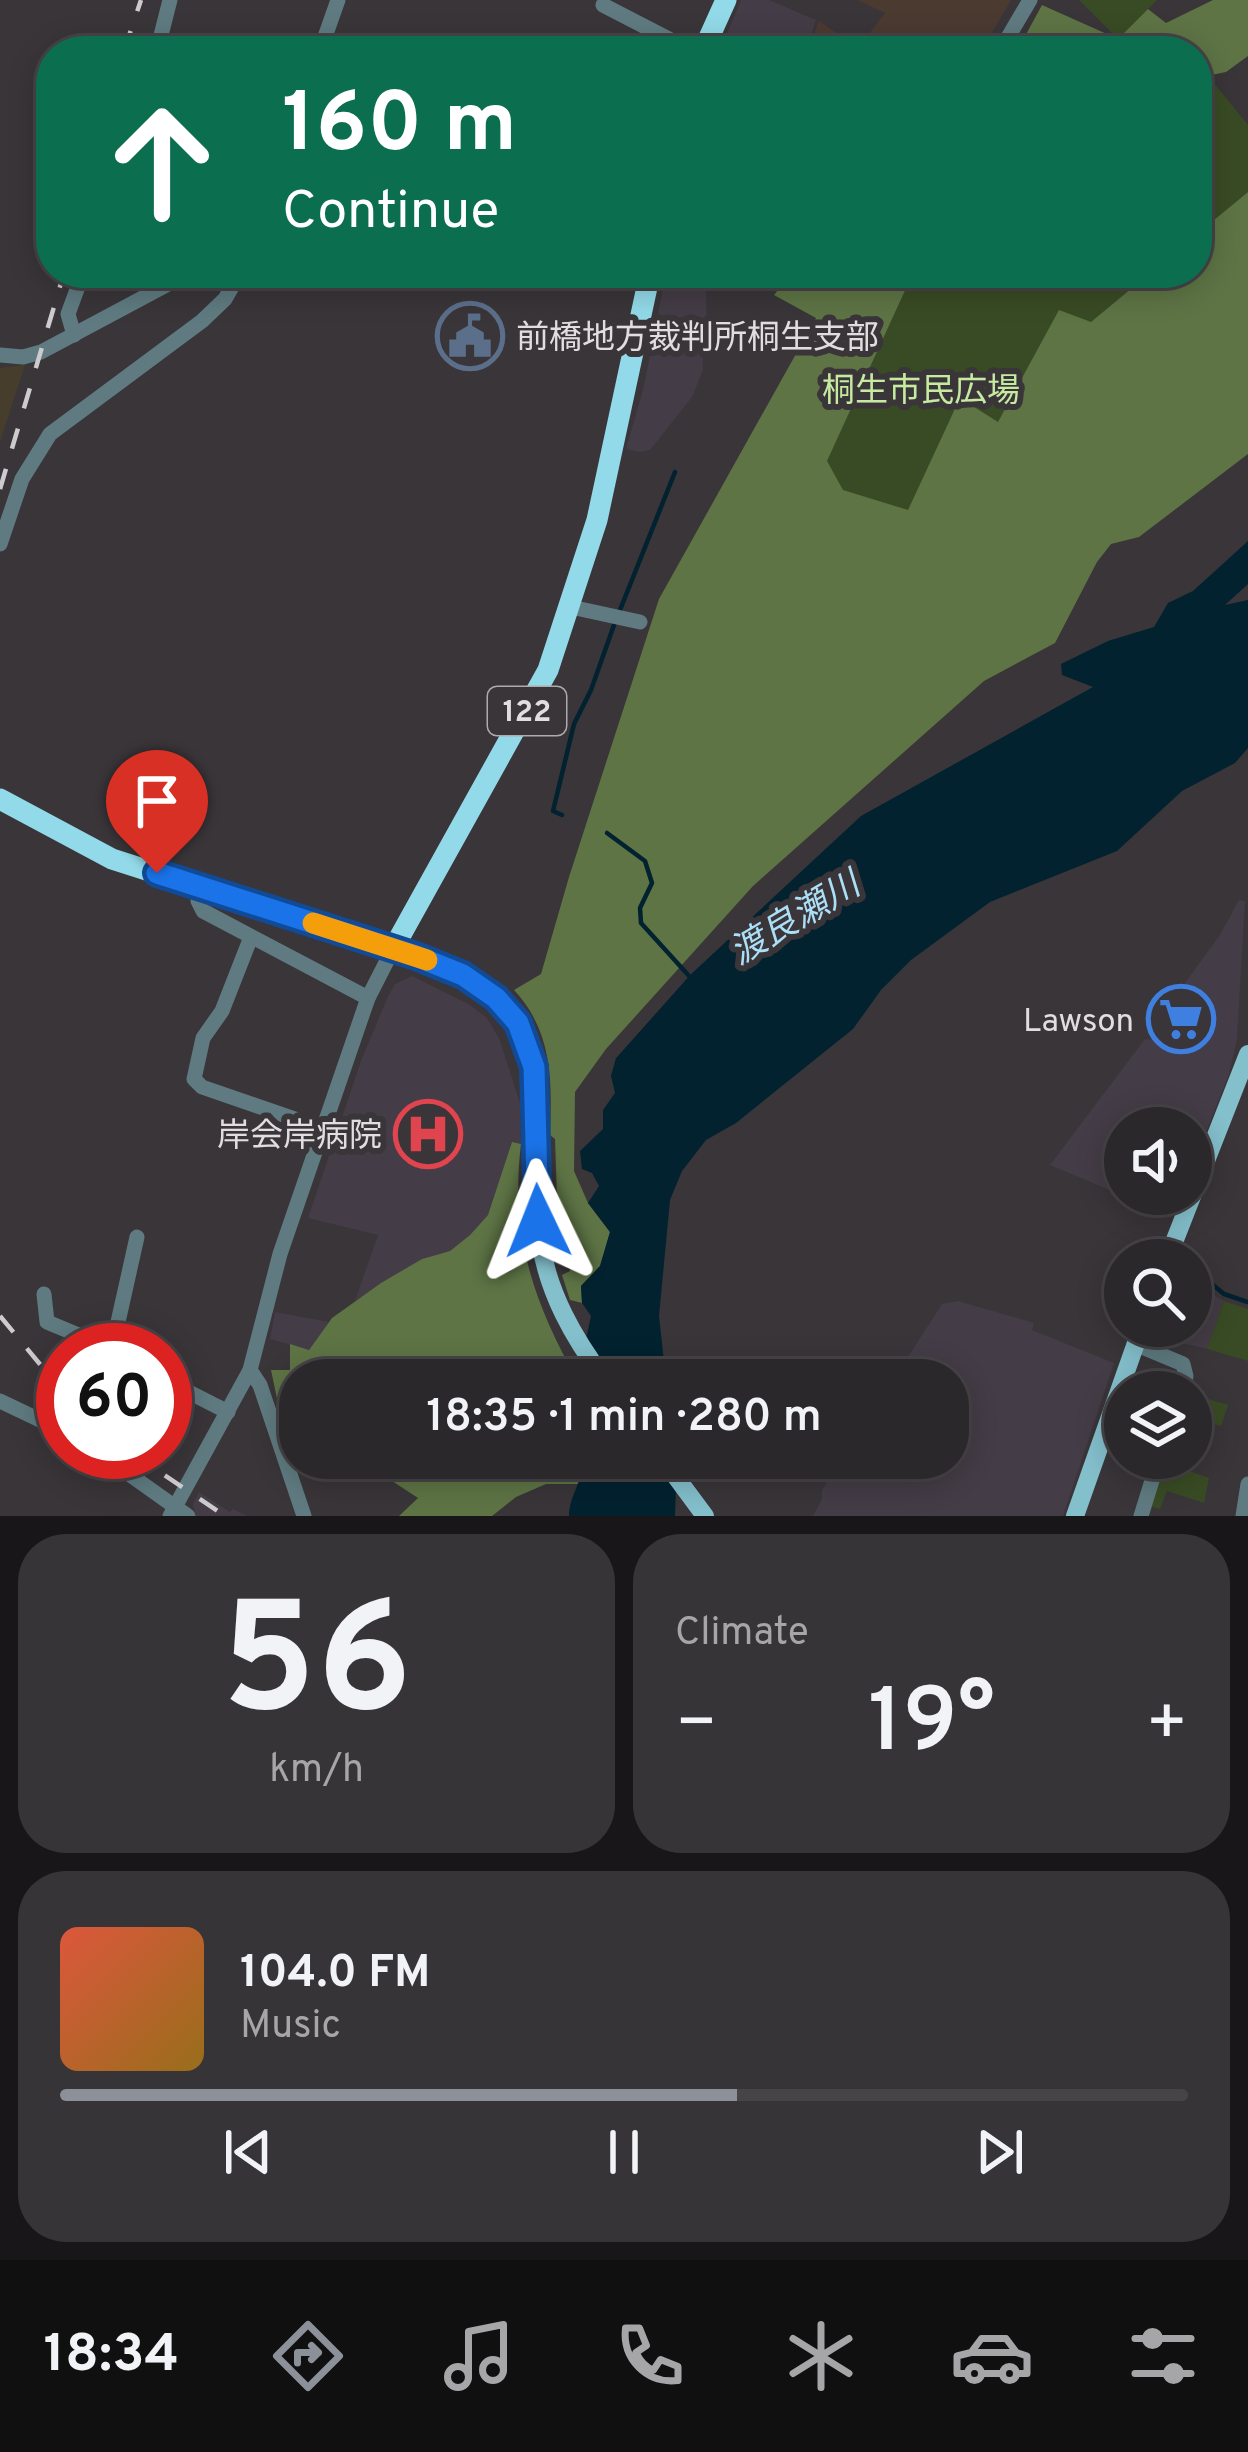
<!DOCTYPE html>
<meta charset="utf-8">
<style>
:root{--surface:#2b282b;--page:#373437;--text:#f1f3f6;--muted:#a6a6a9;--line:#474447;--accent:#8c9099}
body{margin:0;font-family:Overpass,"Noto Sans JP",sans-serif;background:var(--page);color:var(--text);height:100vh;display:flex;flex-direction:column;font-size:45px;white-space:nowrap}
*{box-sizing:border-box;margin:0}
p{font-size:39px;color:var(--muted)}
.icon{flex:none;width:66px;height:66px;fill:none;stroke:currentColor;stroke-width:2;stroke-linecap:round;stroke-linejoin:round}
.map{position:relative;height:1516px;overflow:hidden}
.drawer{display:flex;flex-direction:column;gap:18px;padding:18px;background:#181618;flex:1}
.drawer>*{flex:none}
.hud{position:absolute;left:36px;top:36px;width:1176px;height:252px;border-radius:48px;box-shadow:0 6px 30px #0003,0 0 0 3px var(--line);background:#0b6e4f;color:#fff;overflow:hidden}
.fabs{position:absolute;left:1104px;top:1107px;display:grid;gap:24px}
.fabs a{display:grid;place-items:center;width:108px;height:108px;border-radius:50%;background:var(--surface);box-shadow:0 6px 30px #0003,0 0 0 3px var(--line);font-size:60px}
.speed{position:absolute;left:36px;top:1323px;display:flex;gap:24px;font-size:60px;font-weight:700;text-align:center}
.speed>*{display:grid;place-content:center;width:156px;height:156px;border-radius:50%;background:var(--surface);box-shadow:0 6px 30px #0003,0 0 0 3px var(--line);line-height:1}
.speed .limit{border:18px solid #d22;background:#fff;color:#111}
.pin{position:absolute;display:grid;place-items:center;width:102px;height:102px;color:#fff;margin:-123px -51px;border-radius:50% 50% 50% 0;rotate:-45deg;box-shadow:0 0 12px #0007}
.pin .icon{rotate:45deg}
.me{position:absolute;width:132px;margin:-66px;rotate:358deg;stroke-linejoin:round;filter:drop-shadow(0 0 9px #0008)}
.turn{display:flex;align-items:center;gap:42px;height:252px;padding:0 48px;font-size:54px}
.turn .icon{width:156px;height:156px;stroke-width:2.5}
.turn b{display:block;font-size:84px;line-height:102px}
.big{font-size:90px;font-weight:600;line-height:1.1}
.drawer .tile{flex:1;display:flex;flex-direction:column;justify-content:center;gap:18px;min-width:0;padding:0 42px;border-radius:48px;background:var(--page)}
.drawer .dial{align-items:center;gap:0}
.dial b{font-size:156px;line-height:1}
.song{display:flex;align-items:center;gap:36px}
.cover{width:144px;height:144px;border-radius:18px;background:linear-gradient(135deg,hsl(10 70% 55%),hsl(40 70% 35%))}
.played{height:12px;border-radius:6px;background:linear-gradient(90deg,var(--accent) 60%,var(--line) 60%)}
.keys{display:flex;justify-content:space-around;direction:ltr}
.heat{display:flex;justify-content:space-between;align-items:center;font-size:66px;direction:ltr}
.drawer .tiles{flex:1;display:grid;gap:18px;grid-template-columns:1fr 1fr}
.tile:last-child{grid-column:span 2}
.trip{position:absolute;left:279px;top:1359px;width:690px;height:120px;border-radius:48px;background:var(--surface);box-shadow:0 6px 30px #0003,0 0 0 3px var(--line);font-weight:600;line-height:120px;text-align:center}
.tab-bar{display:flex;height:192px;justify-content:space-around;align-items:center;background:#111011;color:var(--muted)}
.tab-bar .icon{width:84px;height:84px}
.tab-bar .current{color:var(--accent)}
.tab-bar b{font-size:54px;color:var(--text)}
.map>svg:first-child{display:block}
</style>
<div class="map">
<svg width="1248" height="1516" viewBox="0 0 1248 1516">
<rect width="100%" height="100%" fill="#393539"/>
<!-- built -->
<g fill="#443c46">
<path d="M 741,0 L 769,0 L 816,20 L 806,51 L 720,51 Z"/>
<path d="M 666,273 L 699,273 L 706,283 L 707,343 L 702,349 L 703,370 L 692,397 L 669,426 L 650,450 L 639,452 L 626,449 L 644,386 Z"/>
<path d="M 1239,900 L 1245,901 L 1237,1039 L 1229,1074 L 1191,1170 L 1191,1128 L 1125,1128 L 1125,1194 L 1181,1194 L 1172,1216 L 1050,1165 L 1145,1039 L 1154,1040 L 1158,1033 L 1152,1028 L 1220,935 Z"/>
<path d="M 412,976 L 470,1005 L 487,1018 L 499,1038 L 520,1103 L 521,1144 L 512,1143 L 488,1215 L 470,1235 L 450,1251 L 422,1259 L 355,1301 L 378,1235 L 308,1218 L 361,1061 L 388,996 L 395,984 Z"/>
<path d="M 1191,1282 L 1224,1301 L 1207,1349 L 1151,1336 L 1154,1326 L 1191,1326 Z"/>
<path d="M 958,1301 L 1034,1323 L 1032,1330 L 1114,1363 L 1063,1516 L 813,1516 L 822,1499 L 822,1490 L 843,1458 L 948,1458 L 948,1380 L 893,1380 L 942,1304 Z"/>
<path d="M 275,1312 L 329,1322 L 309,1350 L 270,1339 Z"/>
<path d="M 199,1492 L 230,1512 L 233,1509 L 247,1516 L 196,1516 L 193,1504 Z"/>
</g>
<!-- industrial -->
<path fill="#4b3a30" d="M 857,0 L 1011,0 L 981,51 L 807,51 L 819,21 L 858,48 L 885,13 Z"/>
<!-- education -->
<path fill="#463d2c" d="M 25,365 L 0,442 L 0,368 Z"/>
<!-- green -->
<g fill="#394b24">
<path d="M 1079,0 L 1157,0 L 1118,39 Z"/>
<path d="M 1208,76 L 1248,125 L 1248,192 L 1197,234 L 1197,78 Z"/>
<path d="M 851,273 L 1150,273 L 1095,319 L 881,574 L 738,460 Z"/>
<path d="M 1224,1301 L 1248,1309 L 1248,1361 L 1207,1349 Z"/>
<path d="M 1199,1396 L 1228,1405 L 1221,1426 L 1191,1417 L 1191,1403 L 1197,1405 Z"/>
<path d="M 1164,1462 L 1209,1478 L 1204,1503 L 1167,1491 L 1160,1509 L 1149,1506 Z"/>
</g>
<!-- forest -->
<g fill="#5e7445">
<path d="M 1213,0 L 1248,0 L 1248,56 L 1226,72 L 1197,78 L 1197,51 L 1017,51 L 1042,5 L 1118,39 L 1148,9 L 1166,23 Z"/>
<path d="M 1248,192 L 1248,454 L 1139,537 L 1111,544 L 1097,562 L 1055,643 L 984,681 L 753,886 L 606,1049 L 575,1092 L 574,1171 L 588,1203 L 610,1232 L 600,1266 L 581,1286 L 582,1303 L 570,1300 L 562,1275 L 570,1271 L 570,1251 L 558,1227 L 555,1139 L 550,1135 C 552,1081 553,1032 514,990 L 541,974 L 569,877 L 659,599 L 816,318 L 774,295 L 792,273 L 913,273 L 827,461 L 843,490 L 908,510 L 960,398 L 998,422 L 1059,310 L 1091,322 L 1150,273 L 1197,273 L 1197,234 Z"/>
<path d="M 512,1142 L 521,1144 C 510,1234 533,1301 577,1380 L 483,1380 L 471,1372 L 466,1373 L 465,1380 L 300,1380 L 300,1432 L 280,1413 L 271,1370 L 290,1370 L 290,1344 L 309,1350 L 332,1318 L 381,1283 L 422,1259 L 450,1251 L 470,1235 L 488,1215 Z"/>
<path d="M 357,1458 L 581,1458 L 580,1484 L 546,1484 L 516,1497 L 492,1516 L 399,1516 L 418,1498 Z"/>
</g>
<!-- water -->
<g fill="#022230">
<path d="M 1248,541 L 1248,584 L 1225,605 L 1248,600 L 1248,748 L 1235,763 L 1182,791 L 1117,851 L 990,902 L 911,960 L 881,990 L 853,1029 L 736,1123 L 706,1140 L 682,1171 L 670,1200 L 659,1316 L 666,1380 L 577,1380 L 591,1316 L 582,1303 L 581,1286 L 600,1266 L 610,1232 L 588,1203 L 599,1186 L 592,1173 L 582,1169 L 580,1151 L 603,1129 L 603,1110 L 615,1093 L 611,1076 L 616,1058 L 690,975 L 861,816 L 1093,687 L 1062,675 L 1061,664 L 1108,641 L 1154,627 L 1168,603 L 1193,591 Z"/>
<path d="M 581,1458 L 677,1458 L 675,1516 L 569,1516 C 569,1494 585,1481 581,1458 Z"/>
</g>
<!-- pier -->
<path fill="#393539" d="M 800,872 L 690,975 L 616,1058 L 612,1055 L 686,971 L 787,876 Z"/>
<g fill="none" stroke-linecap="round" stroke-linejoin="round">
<!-- stream -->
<g stroke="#022230" stroke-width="4.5">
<path d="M 620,610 L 675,472"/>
<path d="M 562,815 L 553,811 L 574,724 L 591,690 L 614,625"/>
<path d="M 607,833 L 645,861 L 652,883 L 640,908 L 641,923 L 690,977"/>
<path d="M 1191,1267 L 1224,1294 L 1248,1302"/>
</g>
<!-- minor -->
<g stroke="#5f7b81" stroke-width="15">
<path d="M 603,5 L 692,51"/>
<path d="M 157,51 L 170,0"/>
<path d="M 320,51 L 338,0"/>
<path d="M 1000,51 L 1030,0"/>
<path d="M 74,335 L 68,314 L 83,273"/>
<path d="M 0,355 L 23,357 L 41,352 L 189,273"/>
<path d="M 0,544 L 22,479 L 50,434 L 202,321 L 225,299 L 240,273"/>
<path d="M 571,607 L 640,622"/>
<path d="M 201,886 L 198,901 L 203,911 L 368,998"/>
<path d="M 251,937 L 222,1011 L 203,1038 L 194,1079 L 202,1087 L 324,1129"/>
<path d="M 44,1294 L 47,1322 L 112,1349 L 137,1237"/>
<path d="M 1135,1344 L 1183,1364 L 1186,1376 L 1183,1392"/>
<path d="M 250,1370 L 260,1385 L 304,1516"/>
<path d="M 165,1380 L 228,1412"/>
<path d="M 0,1401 L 63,1431"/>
<path d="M 98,1452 L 188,1516"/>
<path d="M 170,1516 L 250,1370 L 280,1254 L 368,998 L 393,949"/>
<path d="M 1141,1516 L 1159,1458"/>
<path d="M 1243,1516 L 1248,1484"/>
</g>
<!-- major -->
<g stroke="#84bfcc" stroke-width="18">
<path d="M 393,949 C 584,1003 518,1091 540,1240 C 548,1293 573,1337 605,1380"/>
<path d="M 1167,1260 L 1248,1054"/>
<path d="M 662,1458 L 705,1516"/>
<path d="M 1075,1516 L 1142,1326"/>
</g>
<!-- highway -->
<g stroke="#92dae9" stroke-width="21">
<path d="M 703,51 L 726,0"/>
<path d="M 0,799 L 112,859 L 393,949 L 548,670 L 597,520 L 650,273"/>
</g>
<!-- rail -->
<g stroke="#cecbce" stroke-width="4.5" stroke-dasharray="21 21" stroke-linecap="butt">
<path d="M 124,51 L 141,0"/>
<path d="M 0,489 L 64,273"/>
<path d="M 0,1316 L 63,1392"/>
<path d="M 130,1452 L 225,1516"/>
</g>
</g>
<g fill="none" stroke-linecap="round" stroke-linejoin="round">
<!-- route casing -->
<g stroke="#114b97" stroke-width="30">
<path id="route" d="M 157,873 L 416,956 L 463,975 L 496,998 L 518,1023 L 534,1067 L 538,1221"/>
</g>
<!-- route -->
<use href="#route" stroke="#1a73e8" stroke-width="21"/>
<!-- slow -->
<path stroke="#f59e0b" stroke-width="21" d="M 313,923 L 427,960"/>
</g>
<!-- icons -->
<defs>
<g id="civic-ring" transform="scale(3.45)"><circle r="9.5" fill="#393539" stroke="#5c6f8a" stroke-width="1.5"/><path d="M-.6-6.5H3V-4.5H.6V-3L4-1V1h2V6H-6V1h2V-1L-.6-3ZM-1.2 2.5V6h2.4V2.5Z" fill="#5c6f8a"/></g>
<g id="supermarket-ring" transform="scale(3.45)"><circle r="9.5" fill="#393539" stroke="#3f7fe0" stroke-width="1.5"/><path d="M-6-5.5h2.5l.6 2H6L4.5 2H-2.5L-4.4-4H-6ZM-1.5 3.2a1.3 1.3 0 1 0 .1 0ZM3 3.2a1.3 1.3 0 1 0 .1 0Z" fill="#3f7fe0"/></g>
<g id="hospital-ring" transform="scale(3.45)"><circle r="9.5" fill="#393539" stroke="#e0444e" stroke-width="1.5"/><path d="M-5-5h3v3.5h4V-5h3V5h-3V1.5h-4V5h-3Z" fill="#e0444e"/></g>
</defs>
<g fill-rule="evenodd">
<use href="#civic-ring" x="470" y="336"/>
<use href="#supermarket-ring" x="1181" y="1019"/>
<use href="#hospital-ring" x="428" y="1134"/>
</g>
<g text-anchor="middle" stroke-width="12" stroke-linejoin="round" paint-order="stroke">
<!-- shield labels -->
<rect fill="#393539" stroke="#aeabae" stroke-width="3" x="488" y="687" width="78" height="48" rx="9"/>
<g font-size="30" font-weight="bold" fill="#e0dee0">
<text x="527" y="721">122</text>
</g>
<!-- poi labels -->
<g font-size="33" fill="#e0dee0" stroke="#393539" text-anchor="end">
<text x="516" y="348" text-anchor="start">前橋地方裁判所桐生支部</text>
<text x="1134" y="1031">Lawson</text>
<text x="382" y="1146">岸会岸病院</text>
</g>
<!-- park labels -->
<g font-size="33" fill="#c6eaa0" stroke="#393539">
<text x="921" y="401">桐生市民広場</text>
</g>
<!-- water labels -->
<g font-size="36" font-style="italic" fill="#abdef7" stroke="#393539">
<text transform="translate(794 917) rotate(-31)" y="13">渡良瀬川</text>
</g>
</g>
</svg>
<div class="fabs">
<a><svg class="icon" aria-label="sound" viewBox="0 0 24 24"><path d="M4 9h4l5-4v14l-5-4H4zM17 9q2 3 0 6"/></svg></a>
<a><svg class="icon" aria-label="search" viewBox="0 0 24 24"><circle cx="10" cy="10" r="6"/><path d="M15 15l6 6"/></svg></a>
<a><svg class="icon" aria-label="layers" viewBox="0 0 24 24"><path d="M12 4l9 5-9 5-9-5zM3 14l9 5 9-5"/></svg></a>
</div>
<div class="speed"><div class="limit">60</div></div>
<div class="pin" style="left:157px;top:873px;background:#d93025"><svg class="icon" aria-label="arrive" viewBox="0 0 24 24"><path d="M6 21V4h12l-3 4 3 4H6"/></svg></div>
<svg class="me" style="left:538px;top:1221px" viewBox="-20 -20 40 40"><path d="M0-17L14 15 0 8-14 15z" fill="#1a73e8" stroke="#fff" stroke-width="4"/></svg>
<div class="trip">18:35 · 1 min · 280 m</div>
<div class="hud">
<div class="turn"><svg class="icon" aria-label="ahead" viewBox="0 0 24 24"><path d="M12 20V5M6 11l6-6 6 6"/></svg><div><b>160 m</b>Continue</div></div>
</div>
</div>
<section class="drawer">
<div class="tiles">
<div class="tile dial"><b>56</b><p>km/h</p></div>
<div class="tile"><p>Climate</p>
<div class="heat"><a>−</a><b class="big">19°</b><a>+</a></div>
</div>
<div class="tile">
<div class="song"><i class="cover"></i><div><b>104.0 FM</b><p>Music</p></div></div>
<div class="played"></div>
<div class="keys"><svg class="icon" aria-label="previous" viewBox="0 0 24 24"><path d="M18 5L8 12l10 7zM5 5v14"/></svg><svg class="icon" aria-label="pause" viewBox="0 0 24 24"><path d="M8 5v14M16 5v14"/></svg><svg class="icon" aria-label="next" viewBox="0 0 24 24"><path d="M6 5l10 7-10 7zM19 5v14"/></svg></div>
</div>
</div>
</section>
<nav class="tab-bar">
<b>18:34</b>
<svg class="icon current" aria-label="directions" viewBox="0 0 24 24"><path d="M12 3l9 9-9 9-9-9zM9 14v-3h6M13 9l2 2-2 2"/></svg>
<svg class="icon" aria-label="music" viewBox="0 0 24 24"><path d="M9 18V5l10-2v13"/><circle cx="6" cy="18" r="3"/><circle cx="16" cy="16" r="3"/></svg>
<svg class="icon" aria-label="phone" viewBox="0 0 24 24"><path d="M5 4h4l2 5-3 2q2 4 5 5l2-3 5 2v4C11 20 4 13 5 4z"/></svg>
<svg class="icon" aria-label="climate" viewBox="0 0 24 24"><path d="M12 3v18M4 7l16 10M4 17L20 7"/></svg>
<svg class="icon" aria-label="car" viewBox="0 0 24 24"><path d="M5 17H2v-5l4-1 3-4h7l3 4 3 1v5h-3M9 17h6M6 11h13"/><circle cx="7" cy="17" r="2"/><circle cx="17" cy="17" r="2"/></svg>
<svg class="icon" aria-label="filters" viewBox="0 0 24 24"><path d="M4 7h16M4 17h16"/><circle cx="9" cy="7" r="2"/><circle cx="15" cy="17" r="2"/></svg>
</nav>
